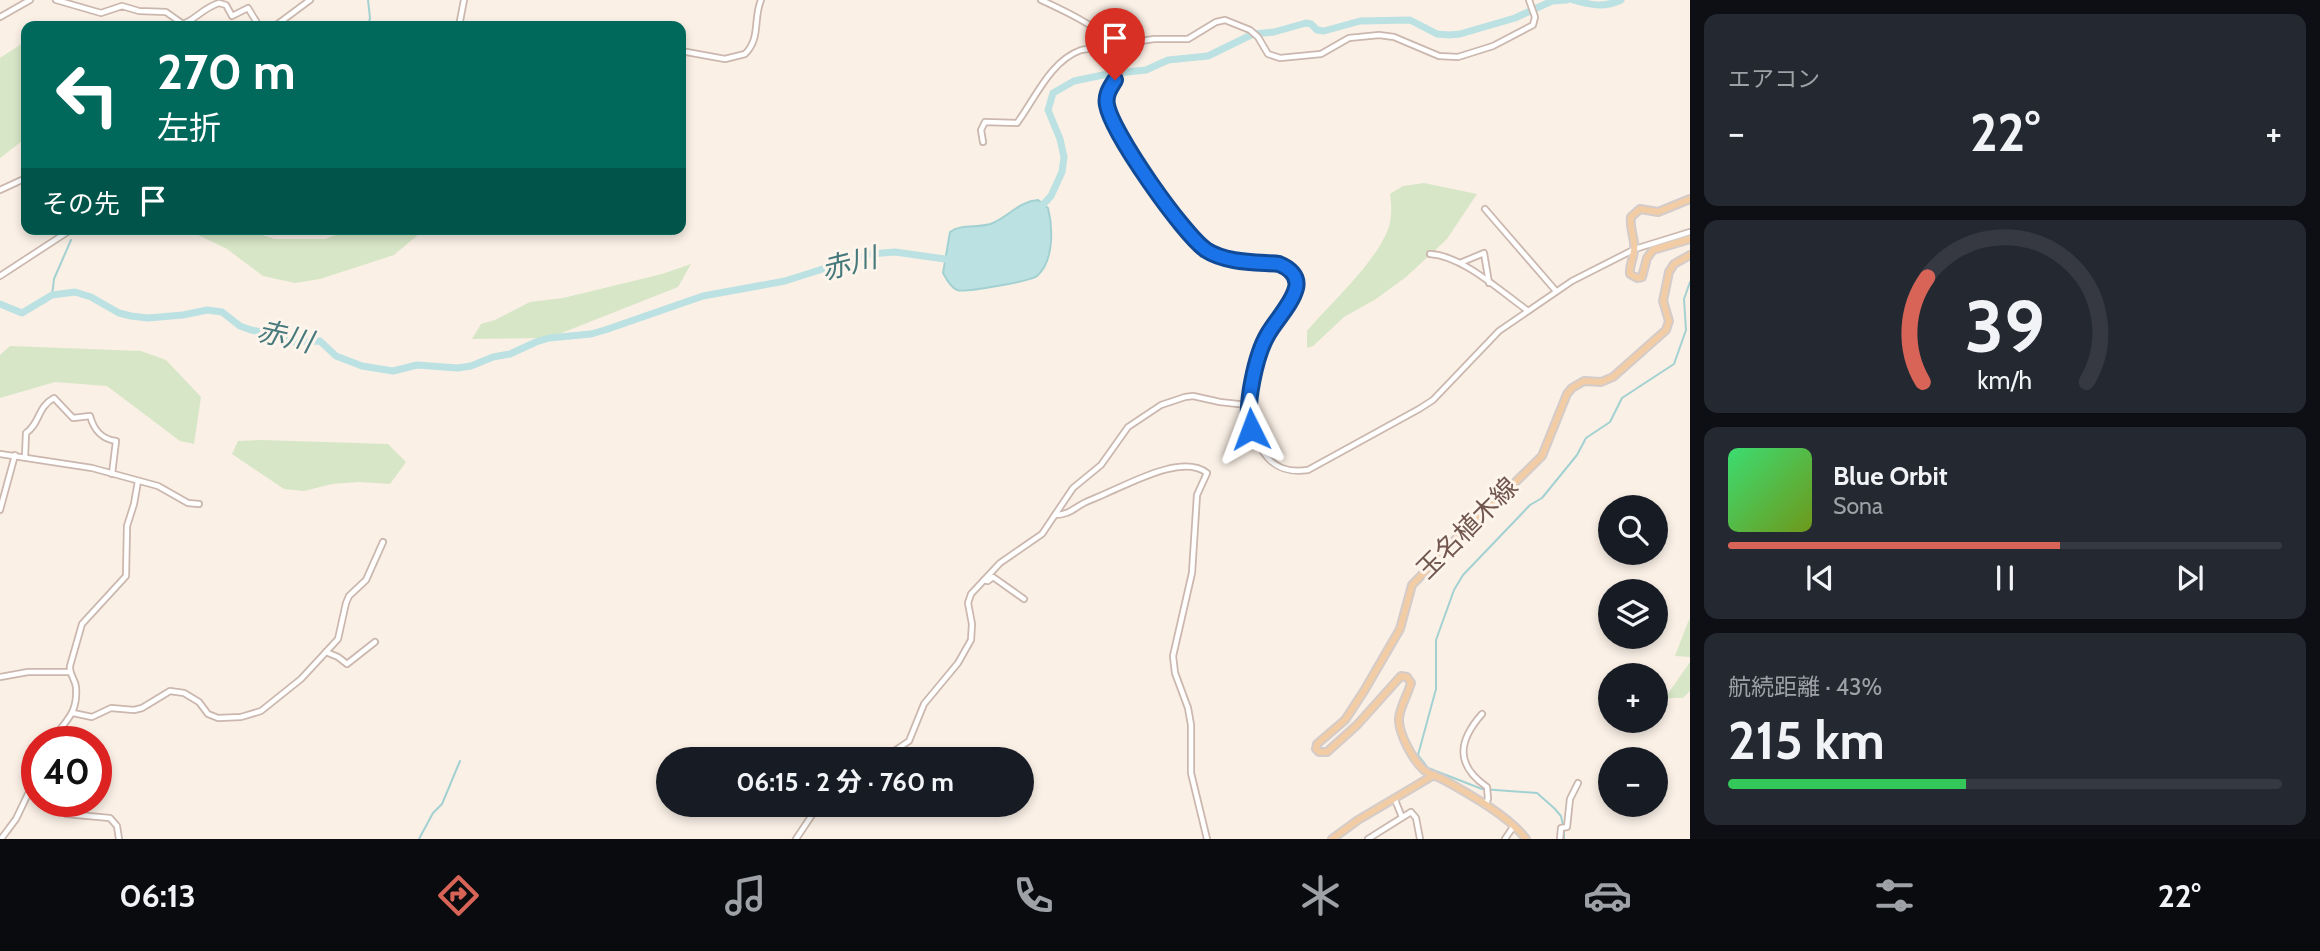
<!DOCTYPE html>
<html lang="ja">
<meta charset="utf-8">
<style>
:root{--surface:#171b24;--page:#242831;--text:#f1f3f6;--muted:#9ea1a6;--line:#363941;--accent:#d86457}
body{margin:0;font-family:Cabin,"Noto Sans JP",sans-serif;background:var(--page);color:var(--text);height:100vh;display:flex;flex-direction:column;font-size:26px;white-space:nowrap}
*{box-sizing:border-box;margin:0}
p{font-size:23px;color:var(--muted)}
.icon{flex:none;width:38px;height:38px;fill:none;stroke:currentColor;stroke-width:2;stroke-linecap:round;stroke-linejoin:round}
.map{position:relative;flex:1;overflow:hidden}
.drawer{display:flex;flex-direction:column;gap:14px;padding:14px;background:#0d0f14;width:630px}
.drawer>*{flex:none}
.top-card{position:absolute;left:21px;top:21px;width:665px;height:214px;border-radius:14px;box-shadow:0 4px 10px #0003;background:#00695c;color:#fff;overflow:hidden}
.fabs{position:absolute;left:1598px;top:495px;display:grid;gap:14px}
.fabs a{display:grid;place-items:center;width:70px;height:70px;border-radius:50%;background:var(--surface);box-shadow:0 4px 10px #0003;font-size:35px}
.speed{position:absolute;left:21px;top:726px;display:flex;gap:14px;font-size:35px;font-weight:700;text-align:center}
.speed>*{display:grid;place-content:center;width:91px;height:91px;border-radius:50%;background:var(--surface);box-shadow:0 4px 10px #0003;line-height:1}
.speed .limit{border:10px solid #d22;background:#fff;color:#111}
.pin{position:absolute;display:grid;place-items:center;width:60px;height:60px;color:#fff;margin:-72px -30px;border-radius:50% 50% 50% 0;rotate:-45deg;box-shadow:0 0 7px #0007}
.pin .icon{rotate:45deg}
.me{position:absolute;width:77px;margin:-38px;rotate:357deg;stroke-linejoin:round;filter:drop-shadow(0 0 5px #0008)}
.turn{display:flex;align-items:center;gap:24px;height:147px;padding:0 21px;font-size:32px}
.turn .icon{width:91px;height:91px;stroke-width:2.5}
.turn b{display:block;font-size:49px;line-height:60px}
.then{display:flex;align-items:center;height:66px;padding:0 21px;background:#0003;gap:14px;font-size:26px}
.big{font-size:52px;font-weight:700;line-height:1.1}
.drawer .tile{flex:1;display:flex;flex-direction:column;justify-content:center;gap:10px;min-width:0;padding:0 24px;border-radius:14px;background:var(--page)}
.drawer .dial{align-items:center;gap:0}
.dial svg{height:182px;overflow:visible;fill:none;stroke:var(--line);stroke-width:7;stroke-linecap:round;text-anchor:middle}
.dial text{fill:var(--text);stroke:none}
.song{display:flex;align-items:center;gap:21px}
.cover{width:84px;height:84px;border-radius:10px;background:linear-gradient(135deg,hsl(140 70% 55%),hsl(80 70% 35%))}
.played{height:7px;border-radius:4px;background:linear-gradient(90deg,var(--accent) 60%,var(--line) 60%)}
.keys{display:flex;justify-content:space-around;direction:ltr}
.heat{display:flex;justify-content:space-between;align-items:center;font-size:38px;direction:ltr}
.charge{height:10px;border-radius:5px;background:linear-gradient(90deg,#34c759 43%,var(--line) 0)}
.trip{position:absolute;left:656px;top:747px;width:378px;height:70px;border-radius:35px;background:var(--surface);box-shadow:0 4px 10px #0003;font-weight:700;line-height:70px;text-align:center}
.menu{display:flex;height:112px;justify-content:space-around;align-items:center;background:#090b0e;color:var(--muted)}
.menu .icon{width:49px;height:49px}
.menu .selected{color:var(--accent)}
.menu b{font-size:32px;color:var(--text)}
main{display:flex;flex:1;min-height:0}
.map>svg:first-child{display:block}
</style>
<main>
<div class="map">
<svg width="1690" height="839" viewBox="0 0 1690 839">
<rect width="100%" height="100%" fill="#faf0e6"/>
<!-- green -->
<g fill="#d7e6c6">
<path d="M 26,41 L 26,138 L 0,158 L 0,58 Z"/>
<path d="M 1424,183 L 1477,194 L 1447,239 L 1406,277 L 1376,299 L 1344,317 L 1313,346 L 1307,348 L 1307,331 C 1330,304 1373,265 1387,232 C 1392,221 1392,206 1390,194 L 1403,186 Z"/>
<path d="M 201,229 L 246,229 L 274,239 L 325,239 L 352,229 L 425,229 L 394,255 L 320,279 L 295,283 L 263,276 L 227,249 L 194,233 Z"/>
<path d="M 691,264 L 678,287 L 549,338 L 472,339 L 481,324 L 495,320 L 530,302 L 563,298 L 662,274 Z"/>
<path d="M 10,346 L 141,351 L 166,360 L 201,397 L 194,444 L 180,441 L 107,386 L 55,382 L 0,398 L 0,355 Z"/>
<path d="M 261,440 L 388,444 L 406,462 L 390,484 L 359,482 L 332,484 L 304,491 L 284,489 L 232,454 L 238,441 Z"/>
<path d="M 1690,619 L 1690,657 L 1675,656 L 1688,622 Z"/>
<path d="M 1690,662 L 1690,691 L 1683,698 L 1665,698 Z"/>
</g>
<!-- water -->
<path fill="#bce1e2" stroke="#a3d1d2" stroke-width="2" d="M 1038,200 L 1048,208 C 1053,228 1054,261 1037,276 C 1031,281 964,293 957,290 C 950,287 946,278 943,273 L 950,232 C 962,223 979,229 993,223 C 1009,216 1020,201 1038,200 Z"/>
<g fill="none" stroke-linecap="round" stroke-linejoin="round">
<!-- stream -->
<g stroke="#a3d1d2" stroke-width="2">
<path d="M 368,0 L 370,18 L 368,26"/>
<path d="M 52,295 L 54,279 L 71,240"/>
<path d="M 1563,825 L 1561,816 L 1554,808 L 1537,793 L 1482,789 L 1428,768 L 1418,755 L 1436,689 L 1436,640 L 1454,590 L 1463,575 L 1530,505 L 1542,498 L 1577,455 L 1586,438 L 1610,422 L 1622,398 L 1674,364 L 1686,330 L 1684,299 L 1690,282"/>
<path d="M 1564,831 L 1564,839"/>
<path d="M 419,839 L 433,813 L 442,804 L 460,761"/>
</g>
<!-- river -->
<g stroke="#bce1e2" stroke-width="7">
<path d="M 1573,0 C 1590,5 1604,8 1621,0"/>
<path d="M 1038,210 L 1051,196 L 1062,172 L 1064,157 L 1060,139 L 1048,110 L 1053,93 L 1074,81 L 1108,74 L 1146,70 L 1168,60 L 1208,56 L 1253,34 L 1274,32 L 1306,23 L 1311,24 L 1317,30 L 1324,31 L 1360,21 L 1410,20 L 1437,34 L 1449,35 L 1460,34 L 1515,18 L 1552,1 L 1567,0"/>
<path d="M 0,304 L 22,313 L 52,295 L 75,292 L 91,297 L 119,313 L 131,316 L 148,318 L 183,315 L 207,310 L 222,312 L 240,326 L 251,330 L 274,334 L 291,342 L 320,341 L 336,356 L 362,366 L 393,371 L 417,365 L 458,368 L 471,366 L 493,357 L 510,354 L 536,342 L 549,338 L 591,334 L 605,330 L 703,296 L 785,281 L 870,254 L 895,252 L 952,260"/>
</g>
<!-- minor casing -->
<g stroke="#cbb7ad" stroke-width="8">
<g id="minor">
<path d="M 56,0 L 101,13 L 122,6 L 139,11 L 166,12 L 183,24 C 195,20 203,8 219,3 L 226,5 L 232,16 L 248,8 L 259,26"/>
<path d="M 1041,0 C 1061,9 1125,38 1123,62 C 1122,75 1111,84 1106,97 C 1107,109 1112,122 1117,133 C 1129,156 1190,242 1210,252 C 1230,263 1257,262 1279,265 C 1291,269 1297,275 1296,287 C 1288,305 1274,320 1266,338 C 1261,347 1260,359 1257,369 C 1247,402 1243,419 1262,450 C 1273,468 1288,473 1308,470 L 1419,409 L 1433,400 L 1499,331 L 1572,281 L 1635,249 L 1690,232"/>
<path d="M 0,17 L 30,0"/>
<path d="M 275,26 L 310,0"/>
<path d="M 459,26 L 464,0"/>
<path d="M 681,51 L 725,59 L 745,54 C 761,38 753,19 761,0"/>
<path d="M 983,142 L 981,130 L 985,122 L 1017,123 C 1035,99 1050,61 1081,50 L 1154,39 L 1188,39 L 1216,22 L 1225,20 L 1250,30 L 1258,37 L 1268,54 L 1280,58 L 1321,54 L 1349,38 L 1379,35 L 1394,37 L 1439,56 L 1458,57 L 1493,46 L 1533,25 L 1535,17 L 1529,0"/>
<path d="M 0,190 L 26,178"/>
<path d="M 1485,209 L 1556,291"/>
<path d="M 1430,254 C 1463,256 1500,291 1527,310"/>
<path d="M 1460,263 L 1484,253 L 1489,283"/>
<path d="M 0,276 L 72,229"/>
<path d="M 0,454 L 92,468 L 158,486 L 188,503 L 199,504"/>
<path d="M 25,457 L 26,433 C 40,424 37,407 54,398 L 73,418 L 90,416 C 94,430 101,439 116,441 L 112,474"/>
<path d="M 0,510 L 15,455"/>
<path d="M 1055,515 C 1068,515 1073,509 1084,503 C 1092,499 1101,496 1109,492 C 1133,482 1183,454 1207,473 L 1197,495 L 1192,573 L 1173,656 L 1175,673 L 1188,708 L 1191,725 L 1191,773 L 1207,839"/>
<path d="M 984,580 L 988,581 L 993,577 L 1024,599"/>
<path d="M 326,652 L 338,657 L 347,664 L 375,642"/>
<path d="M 0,677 L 28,672 L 69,672"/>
<path d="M 73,713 L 92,717 L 111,708 L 134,710 L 142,708 L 170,691 L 184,693 L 199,702 L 208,714 L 218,718 L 241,717 L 261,711 L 301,679 L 338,639 L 346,603 L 349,596 L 366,580 L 383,542"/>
<path d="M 1482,714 C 1458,741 1455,765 1487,787 L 1488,799 L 1485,805"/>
<path d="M 51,742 C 65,720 78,715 76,687 C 75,679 69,674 70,666 L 82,624 L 126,576 L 127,526 L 134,504 L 138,481"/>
<path d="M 881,760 L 909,741 L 924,704 L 958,663 L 971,640 L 972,624 L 968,603 L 971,594 L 1000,563 L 1042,534 L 1073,488 L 1101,465 L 1128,427 L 1161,405 L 1185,397 L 1193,396 L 1220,402 L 1247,405"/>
<path d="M 1395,800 L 1402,817"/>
<path d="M 49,802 L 66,814 L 110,818 L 117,826 L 119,839"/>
<path d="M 1,839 L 16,819 L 37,775"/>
<path d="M 796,839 L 814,812 L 823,805"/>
<path d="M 1368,839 L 1411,812 L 1416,818 L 1420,839"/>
<path d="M 1505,839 L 1513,827"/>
<path d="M 1560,839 L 1561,828 L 1567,827 L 1570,799 L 1578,783"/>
</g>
</g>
<!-- major casing -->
<g stroke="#d4ccca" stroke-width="10">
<g id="major">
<path d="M 1690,199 L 1658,212 L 1640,209 L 1631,217 C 1629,229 1636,240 1634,251 C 1633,260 1629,266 1630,274 L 1637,278 L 1642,277 L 1647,258 L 1653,250 L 1690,239"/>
<path d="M 1332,839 L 1358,820 L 1434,775"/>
<path d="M 1526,839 C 1509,816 1469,794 1444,780 C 1438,776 1429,775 1424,770 C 1413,760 1398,733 1399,718 C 1400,707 1408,694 1411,683 L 1407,677 L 1401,676 L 1357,725 L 1327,752 L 1319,752 L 1316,749 L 1317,744 L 1345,720 L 1364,691 L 1400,629 L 1412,585 L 1451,545 L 1470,521 L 1485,512 L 1542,456 L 1567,394 L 1572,388 L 1584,381 L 1601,382 L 1613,377 L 1666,330 L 1669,321 L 1663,301 L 1669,272 L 1674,264 L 1690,255"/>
</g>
</g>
<!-- minor -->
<use href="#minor" stroke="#fff" stroke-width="4.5"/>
<!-- major -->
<use href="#major" stroke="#f2cca4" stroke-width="6"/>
</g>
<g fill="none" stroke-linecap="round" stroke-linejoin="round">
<!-- route casing -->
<g stroke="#114b97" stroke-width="18">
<path id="route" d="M 1115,80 C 1110,88 1105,95 1107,105 C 1112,133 1183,234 1206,250 C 1226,263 1256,262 1279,264 C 1289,268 1299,276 1296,288 C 1292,304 1276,320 1268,334 C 1256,354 1244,407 1251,429"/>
</g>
<!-- route -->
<use href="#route" stroke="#1a73e8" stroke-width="12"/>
</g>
<g text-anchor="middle" stroke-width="6" stroke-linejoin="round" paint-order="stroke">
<!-- street labels -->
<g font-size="26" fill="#71564d" stroke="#fdf4ec">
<text transform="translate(1467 528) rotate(-45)" y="9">玉名植木線</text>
</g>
<!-- water labels -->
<g font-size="28" font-style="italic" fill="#46797b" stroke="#fdf4ec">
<text transform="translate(849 263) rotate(-14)" y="10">赤川</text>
<text transform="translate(285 336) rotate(13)" y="10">赤川</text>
</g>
</g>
</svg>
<div class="fabs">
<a><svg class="icon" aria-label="search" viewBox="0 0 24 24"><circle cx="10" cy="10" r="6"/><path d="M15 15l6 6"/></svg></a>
<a><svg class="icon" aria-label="layers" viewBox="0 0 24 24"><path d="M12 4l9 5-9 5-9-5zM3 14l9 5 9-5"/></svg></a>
<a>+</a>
<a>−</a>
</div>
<div class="speed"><div class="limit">40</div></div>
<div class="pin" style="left:1115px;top:80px;background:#d93025"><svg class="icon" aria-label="arrive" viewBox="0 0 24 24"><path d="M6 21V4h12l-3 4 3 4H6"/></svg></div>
<svg class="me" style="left:1251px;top:429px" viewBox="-20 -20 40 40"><path d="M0-17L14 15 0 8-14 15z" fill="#1a73e8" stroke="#fff" stroke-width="4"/></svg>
<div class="trip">06:15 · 2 分 · 760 m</div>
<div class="top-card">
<div class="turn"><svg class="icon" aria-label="left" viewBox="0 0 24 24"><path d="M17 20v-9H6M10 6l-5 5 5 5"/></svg><div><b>270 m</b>左折</div></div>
<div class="then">その先<svg class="icon" aria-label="arrive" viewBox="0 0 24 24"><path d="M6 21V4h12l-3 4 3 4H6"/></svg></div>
</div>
</div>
<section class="drawer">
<div class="tile"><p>エアコン</p>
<div class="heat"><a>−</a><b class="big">22°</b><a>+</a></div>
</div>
<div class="tile dial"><svg viewBox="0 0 100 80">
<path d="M14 69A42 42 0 1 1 86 69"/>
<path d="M14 69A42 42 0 0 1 16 23" stroke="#d86457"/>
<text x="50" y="56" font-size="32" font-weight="700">39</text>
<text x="50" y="72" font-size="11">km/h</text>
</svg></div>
<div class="tile">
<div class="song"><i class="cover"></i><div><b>Blue Orbit</b><p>Sona</p></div></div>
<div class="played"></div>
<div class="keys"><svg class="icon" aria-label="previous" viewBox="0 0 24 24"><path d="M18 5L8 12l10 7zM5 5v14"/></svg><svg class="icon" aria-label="pause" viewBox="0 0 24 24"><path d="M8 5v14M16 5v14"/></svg><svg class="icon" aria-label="next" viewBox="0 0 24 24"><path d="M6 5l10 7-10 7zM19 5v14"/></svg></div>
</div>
<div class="tile"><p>航続距離 · 43%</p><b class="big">215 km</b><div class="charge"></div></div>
</section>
</main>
<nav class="menu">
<b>06:13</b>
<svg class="icon selected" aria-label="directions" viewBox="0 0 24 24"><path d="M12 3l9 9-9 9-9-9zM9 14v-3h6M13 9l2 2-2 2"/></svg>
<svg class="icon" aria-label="music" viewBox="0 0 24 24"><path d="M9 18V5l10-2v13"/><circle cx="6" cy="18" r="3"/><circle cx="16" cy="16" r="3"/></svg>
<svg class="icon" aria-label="phone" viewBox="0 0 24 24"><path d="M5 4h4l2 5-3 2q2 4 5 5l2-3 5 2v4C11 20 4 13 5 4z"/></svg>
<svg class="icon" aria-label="climate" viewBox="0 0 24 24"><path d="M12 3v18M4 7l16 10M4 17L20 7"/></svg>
<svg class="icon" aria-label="car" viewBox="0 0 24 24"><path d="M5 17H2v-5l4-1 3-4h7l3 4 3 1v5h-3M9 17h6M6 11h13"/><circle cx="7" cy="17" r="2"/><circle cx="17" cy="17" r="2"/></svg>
<svg class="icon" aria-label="filters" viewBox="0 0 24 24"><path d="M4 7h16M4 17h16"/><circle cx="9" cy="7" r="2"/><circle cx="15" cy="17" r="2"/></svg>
<b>22°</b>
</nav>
